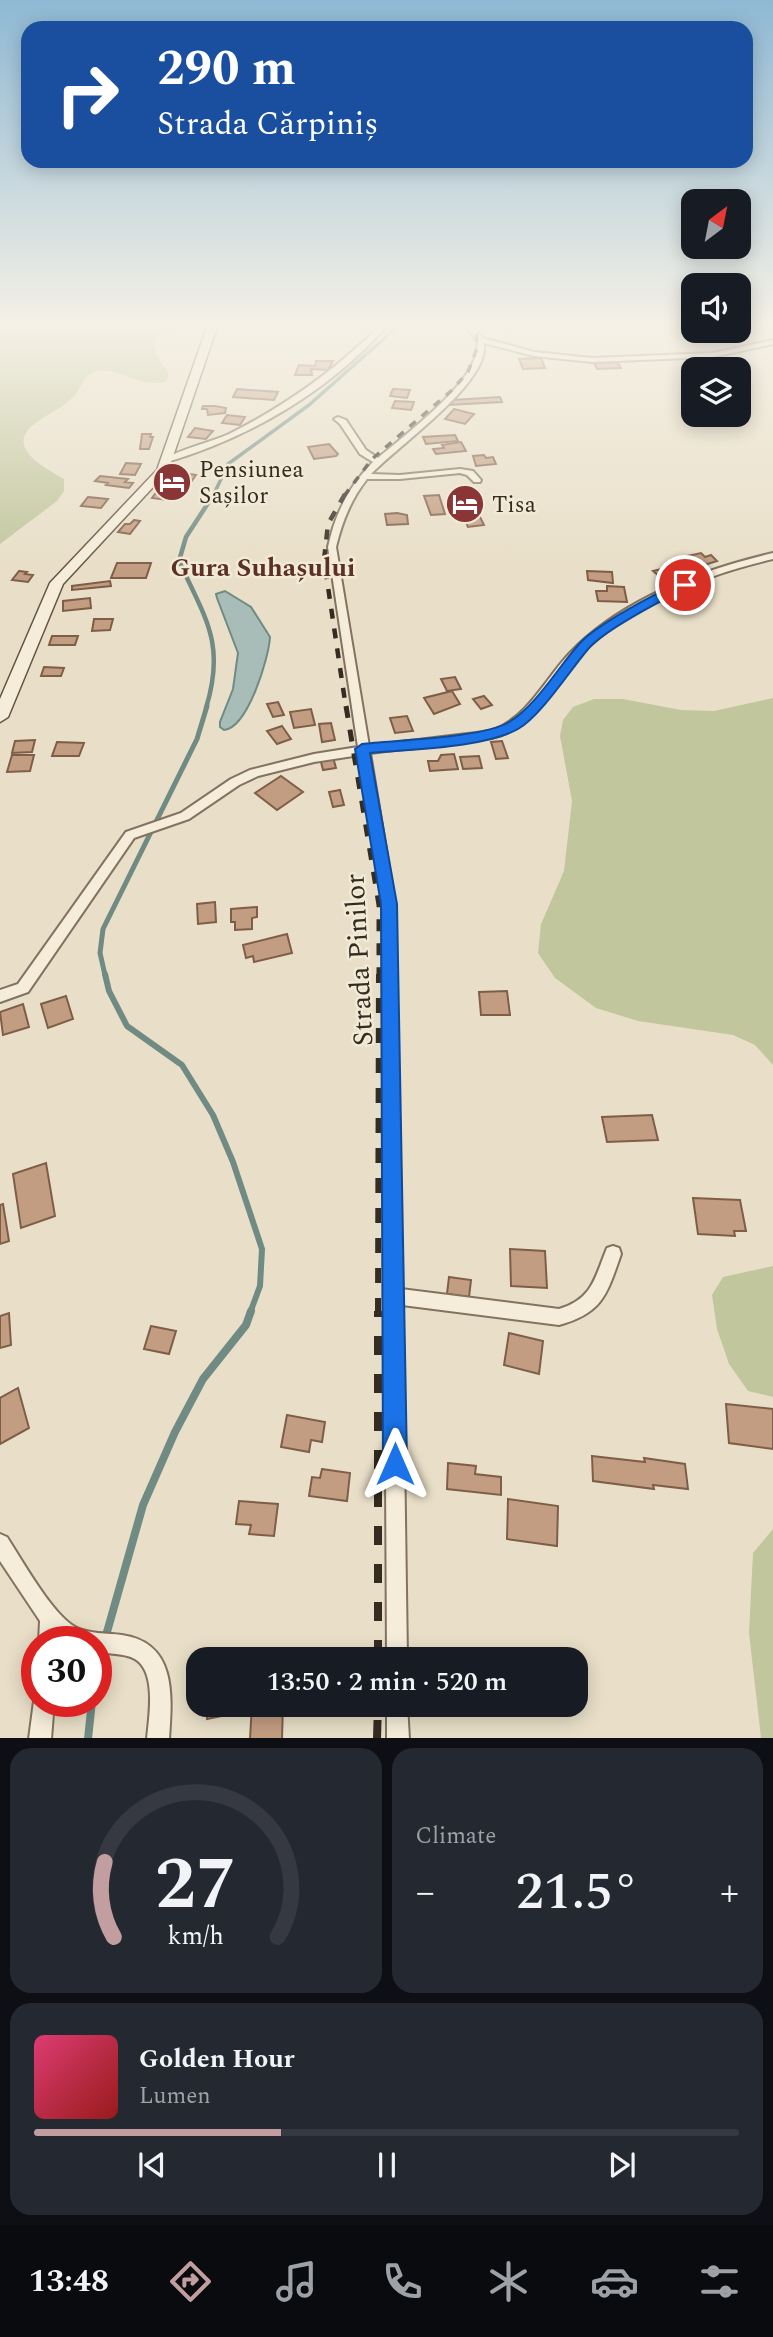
<!DOCTYPE html>
<meta charset="utf-8">
<style>
:root{--surface:#171b24;--page:#242831;--text:#f1f3f6;--muted:#9ea1a6;--line:#363941;--accent:#c39ea0}
body{margin:0;font-family:Spectral,serif;background:var(--page);color:var(--text);height:100vh;display:flex;flex-direction:column;font-size:26px;white-space:nowrap}
*{box-sizing:border-box;margin:0}
p{font-size:23px;color:var(--muted)}
.icon{flex:none;width:38px;height:38px;fill:none;stroke:currentColor;stroke-width:2;stroke-linecap:round;stroke-linejoin:round}
.map{position:relative;height:1738px;overflow:hidden}
.panel{display:flex;flex-direction:column;gap:10px;padding:10px;background:#0d0f14;flex:1}
.panel>*{flex:none}
.hud{position:absolute;left:21px;top:21px;width:732px;height:147px;border-radius:21px;box-shadow:0 4px 18px #0003;background:#1a4fa0;color:#fff;overflow:hidden}
.needle{width:46px;rotate:32deg}
.buttons{position:absolute;left:681px;top:189px;display:grid;gap:14px}
.buttons a{display:grid;place-items:center;width:70px;height:70px;border-radius:14px;background:var(--surface);box-shadow:0 4px 18px #0003;font-size:35px}
.speed{position:absolute;left:21px;top:1626px;display:flex;gap:14px;font-size:35px;font-weight:700;text-align:center}
.speed>*{display:grid;place-content:center;width:91px;height:91px;border-radius:50%;background:var(--surface);box-shadow:0 4px 18px #0003;line-height:1}
.speed .limit{border:10px solid #d22;background:#fff;color:#111}
.pin{position:absolute;display:grid;place-items:center;width:60px;height:60px;color:#fff;margin:-30px;border:4px solid #fff;border-radius:50%;box-shadow:0 2px 7px #0007}
.me{position:absolute;width:77px;margin:-38px;rotate:0deg;stroke-linejoin:round;filter:drop-shadow(0 0 5px #0008)}
.turn{display:flex;align-items:center;gap:24px;height:147px;padding:0 21px;font-size:32px}
.turn .icon{width:91px;height:91px;stroke-width:2.5}
.turn b{display:block;font-size:49px;line-height:60px}
.big{font-size:52px;font-weight:600;line-height:1.1}
.panel .tile{flex:1;display:flex;flex-direction:column;justify-content:center;gap:10px;min-width:0;padding:0 24px;border-radius:21px;background:var(--page)}
.panel .dial{align-items:center;gap:0}
.dial svg{height:182px;overflow:visible;fill:none;stroke:var(--line);stroke-width:7;stroke-linecap:round;text-anchor:middle}
.dial text{fill:var(--text);stroke:none}
.song{display:flex;align-items:center;gap:21px}
.cover{width:84px;height:84px;border-radius:10px;background:linear-gradient(135deg,hsl(340 70% 55%),hsl(0 70% 35%))}
.played{height:7px;border-radius:4px;background:linear-gradient(90deg,var(--accent) 35%,var(--line) 35%)}
.keys{display:flex;justify-content:space-around;direction:ltr}
.heat{display:flex;justify-content:space-between;align-items:center;font-size:38px;direction:ltr}
.panel .tiles{flex:1;display:grid;gap:10px;grid-template-columns:1fr 1fr}
.tile:last-child{grid-column:span 2}
.trip{position:absolute;left:186px;top:1647px;width:402px;height:70px;border-radius:21px;background:var(--surface);box-shadow:0 4px 18px #0003;font-weight:600;line-height:70px;text-align:center}
.tab-bar{display:flex;height:112px;justify-content:space-around;align-items:center;background:#090b0e;color:var(--muted)}
.tab-bar .icon{width:49px;height:49px}
.tab-bar .on{color:var(--accent)}
.tab-bar b{font-size:32px;color:var(--text)}
.map>svg:first-child{display:block}
</style>
<div class="map">
<svg width="773" height="1739" viewBox="0 0 773 1739">
<rect width="100%" height="100%" fill="#e9dfc8"/>
<!-- green -->
<g fill="#c1c69d">
<path d="M 0,327 L 173,327 L 153,341 C 152,356 166,364 169,377 L 165,382 C 138,388 120,367 97,371 C 83,374 81,390 72,398 C 60,410 44,415 32,426 C 6,449 47,469 64,479 L 64,491 L 57,501 L 0,544 Z"/>
<path d="M 773,698 L 773,1065 L 755,1045 L 733,1035 L 638,1021 L 596,1008 L 555,978 L 538,953 L 541,924 L 564,871 L 572,801 L 560,736 L 563,720 L 573,707 L 594,699 L 623,699 L 681,710 L 714,711 Z"/>
<path d="M 773,1266 L 773,1397 L 748,1391 L 729,1364 L 717,1329 L 712,1295 L 723,1277 Z"/>
<path d="M 773,1529 L 773,1738 L 761,1738 L 749,1633 L 753,1553 Z"/>
</g>
<!-- water -->
<path fill="#a8bdb7" stroke="#708b84" stroke-width="2" d="M 225,591 L 251,607 L 270,637 C 269,657 248,728 224,730 L 220,727 L 220,722 L 233,689 L 238,653 L 217,598 L 216,594 Z"/>
<g fill="none" stroke-linecap="round" stroke-linejoin="round">
<!-- stream-far4 -->
<path stroke="#708b84" stroke-width="3.5" d="M 213,496 L 228,464 L 309,405 L 397,327"/>
<!-- stream-far3 -->
<path stroke="#708b84" stroke-width="4.5" d="M 206,708 C 226,643 205,618 179,561 L 186,537 L 214,494"/>
<!-- stream-far2 -->
<path stroke="#708b84" stroke-width="5" d="M 105,975 L 100,953 L 103,929 L 197,739 L 207,706"/>
<!-- stream-far1 -->
<path stroke="#708b84" stroke-width="6" d="M 105,974 L 109,991 L 127,1026 L 182,1065 L 213,1115 L 233,1162 L 262,1249 L 260,1286 L 250,1313"/>
<!-- stream -->
<g stroke="#708b84" stroke-width="8">
<path d="M 105,1639 L 143,1505 L 175,1432 L 203,1379 L 246,1325 L 251,1311"/>
<path d="M 96,1682 L 103,1648"/>
<path d="M 88,1739 L 92,1701"/>
</g>
</g>
<!-- building -->
<g fill="#c29d82" stroke="#7f5e48" stroke-width="2">
<path d="M 541,358 L 545,368 L 523,369 L 519,359 Z"/>
<path d="M 316,361 L 333,361 L 328,370 L 311,369 L 312,375 L 295,375 L 299,365 L 315,366 Z"/>
<path d="M 617,362 L 621,368 L 597,369 L 594,363 Z"/>
<path d="M 237,389 L 278,392 L 274,400 L 233,397 Z"/>
<path d="M 393,389 L 410,390 L 407,398 L 390,396 Z"/>
<path d="M 500,397 L 502,402 L 446,405 L 452,400 Z"/>
<path d="M 395,401 L 414,402 L 411,410 L 392,408 Z"/>
<path d="M 203,406 L 215,406 L 226,408 L 225,413 L 208,415 L 207,409 L 202,409 Z"/>
<path d="M 454,409 L 474,414 L 465,424 L 445,419 Z"/>
<path d="M 227,415 L 245,417 L 240,425 L 222,423 Z"/>
<path d="M 195,428 L 213,431 L 206,439 L 188,437 Z"/>
<path d="M 142,434 L 151,434 L 150,437 L 153,437 L 149,449 L 140,449 Z"/>
<path d="M 455,435 L 458,441 L 426,444 L 423,437 Z"/>
<path d="M 461,442 L 466,451 L 436,454 L 433,449 L 444,448 L 442,445 Z"/>
<path d="M 329,444 L 338,454 L 336,456 L 314,459 L 308,447 Z"/>
<path d="M 484,455 L 486,458 L 493,457 L 496,464 L 476,466 L 473,456 Z"/>
<path d="M 126,463 L 141,464 L 135,475 L 120,474 Z"/>
<path d="M 178,472 L 196,475 L 191,482 L 182,481 L 168,500 L 152,498 L 166,479 L 173,479 Z"/>
<path d="M 100,476 L 128,479 L 125,482 L 133,483 L 129,488 L 106,485 L 108,483 L 95,481 Z"/>
<path d="M 439,495 L 445,514 L 431,515 L 424,496 Z"/>
<path d="M 475,495 L 477,500 L 472,501 L 484,525 L 468,527 L 454,497 Z"/>
<path d="M 88,497 L 108,499 L 101,508 L 81,506 Z"/>
<path d="M 397,513 L 407,515 L 408,524 L 387,525 L 385,514 Z"/>
<path d="M 134,520 L 140,521 L 130,534 L 118,532 L 125,524 L 130,524 Z"/>
<path d="M 701,553 L 705,557 L 711,555 L 717,561 L 698,567 L 687,556 Z"/>
<path d="M 117,563 L 151,563 L 146,578 L 111,578 Z"/>
<path d="M 661,569 L 667,573 L 673,571 L 680,577 L 665,581 L 653,571 Z"/>
<path d="M 19,571 L 27,572 L 25,574 L 33,575 L 28,582 L 12,580 Z"/>
<path d="M 587,571 L 612,572 L 613,583 L 588,580 Z"/>
<path d="M 110,581 L 111,586 L 72,590 L 72,586 Z"/>
<path d="M 607,586 L 624,587 L 627,602 L 598,601 L 596,591 L 607,591 Z"/>
<path d="M 680,592 L 694,602 L 674,609 L 665,602 L 676,598 L 672,595 Z"/>
<path d="M 90,598 L 91,608 L 63,611 L 63,601 Z"/>
<path d="M 94,619 L 113,619 L 110,630 L 92,631 Z"/>
<path d="M 52,636 L 78,636 L 75,645 L 49,645 Z"/>
<path d="M 44,667 L 64,668 L 61,676 L 41,676 Z"/>
<path d="M 455,677 L 461,689 L 447,691 L 441,679 Z"/>
<path d="M 452,691 L 460,704 L 434,714 L 424,698 Z"/>
<path d="M 484,696 L 492,705 L 481,709 L 473,699 Z"/>
<path d="M 278,702 L 284,715 L 273,717 L 267,704 Z"/>
<path d="M 311,709 L 315,725 L 294,728 L 290,712 Z"/>
<path d="M 407,716 L 413,731 L 395,733 L 390,718 Z"/>
<path d="M 331,723 L 335,740 L 322,742 L 319,724 Z"/>
<path d="M 282,726 L 291,739 L 277,744 L 267,731 Z"/>
<path d="M 35,740 L 32,752 L 12,753 L 15,741 Z"/>
<path d="M 502,741 L 508,758 L 496,759 L 491,742 Z"/>
<path d="M 57,742 L 84,743 L 79,756 L 52,756 Z"/>
<path d="M 454,754 L 458,769 L 430,771 L 428,761 L 438,761 L 441,755 Z"/>
<path d="M 12,755 L 34,755 L 30,771 L 7,772 Z"/>
<path d="M 479,756 L 482,768 L 463,769 L 460,757 Z"/>
<path d="M 333,757 L 336,768 L 323,770 L 320,758 Z"/>
<path d="M 281,776 L 303,792 L 277,810 L 255,793 Z"/>
<path d="M 340,790 L 344,805 L 333,807 L 329,792 Z"/>
<path d="M 215,902 L 216,922 L 198,924 L 197,904 Z"/>
<path d="M 257,907 L 257,917 L 252,918 L 252,929 L 235,930 L 235,922 L 231,922 L 231,909 Z"/>
<path d="M 287,934 L 292,953 L 254,962 L 253,956 L 246,958 L 243,945 Z"/>
<path d="M 507,991 L 510,1015 L 481,1015 L 479,992 Z"/>
<path d="M 66,996 L 73,1019 L 48,1028 L 41,1004 Z"/>
<path d="M 23,1004 L 29,1027 L 3,1035 L 0,1012 Z"/>
<path d="M 652,1115 L 658,1140 L 607,1142 L 602,1117 Z"/>
<path d="M 46,1163 L 55,1216 L 21,1228 L 13,1174 Z"/>
<path d="M 693,1198 L 740,1200 L 746,1231 L 734,1231 L 735,1236 L 698,1234 Z"/>
<path d="M 3,1204 L 9,1241 L 0,1244 L 0,1205 Z"/>
<path d="M 510,1249 L 545,1251 L 547,1288 L 511,1286 Z"/>
<path d="M 449,1277 L 471,1280 L 469,1297 L 447,1294 Z"/>
<path d="M 9,1313 L 11,1345 L 0,1348 L 0,1316 Z"/>
<path d="M 151,1326 L 176,1331 L 169,1354 L 144,1349 Z"/>
<path d="M 509,1333 L 543,1341 L 539,1374 L 504,1365 Z"/>
<path d="M 18,1388 L 29,1428 L 0,1444 L 0,1398 Z"/>
<path d="M 726,1404 L 773,1409 L 773,1449 L 729,1443 Z"/>
<path d="M 287,1415 L 325,1422 L 322,1442 L 311,1440 L 309,1452 L 281,1447 Z"/>
<path d="M 592,1456 L 645,1462 L 644,1458 L 685,1464 L 688,1489 L 653,1485 L 654,1489 L 593,1481 Z"/>
<path d="M 448,1463 L 476,1466 L 475,1474 L 501,1477 L 501,1495 L 447,1489 Z"/>
<path d="M 322,1469 L 350,1473 L 347,1501 L 309,1496 L 312,1477 L 320,1478 Z"/>
<path d="M 508,1499 L 558,1506 L 557,1546 L 507,1539 Z"/>
<path d="M 239,1501 L 278,1504 L 274,1536 L 249,1534 L 251,1525 L 236,1524 Z"/>
<path d="M 206,1704 L 241,1704 L 241,1712 L 207,1719 Z"/>
<path d="M 252,1704 L 283,1704 L 282,1739 L 250,1739 Z"/>
</g>
<g fill="none" stroke-linecap="round" stroke-linejoin="round">
<!-- minor casing -->
<g stroke="#83725f" stroke-width="4">
<g id="minor">
<path d="M 379,327 L 386,327 C 329,391 249,438 167,462 L 163,460 C 180,449 209,443 229,434 C 285,406 334,371 379,327 Z"/>
<path d="M 466,327 L 472,327 L 483,338 L 534,352 L 592,358 L 713,353 L 773,340 L 773,344 L 713,357 L 592,362 L 534,356 L 484,343 C 484,348 484,354 482,359 C 468,397 401,444 371,474 L 400,475 L 460,469 L 473,471 L 481,480 L 480,482 L 474,482 L 467,475 L 460,473 L 400,479 L 367,479 C 351,499 342,522 336,547 L 369,746 C 399,742 429,739 459,735 C 471,734 485,733 496,729 C 529,715 546,678 570,653 C 622,599 701,570 773,553 L 773,559 C 704,575 631,604 580,655 C 553,681 538,719 502,735 C 493,739 481,739 471,741 C 438,746 404,749 370,753 L 395,904 L 401,1289 L 559,1309 C 593,1299 595,1277 607,1248 L 613,1246 L 619,1248 L 621,1254 C 607,1294 603,1313 559,1325 L 402,1305 L 407,1659 L 387,1659 L 383,904 L 360,755 L 314,762 L 258,776 L 239,785 L 189,819 L 134,838 L 28,992 L 0,1002 L 0,990 L 18,984 L 126,832 L 181,813 L 231,779 L 250,770 L 314,754 L 358,747 L 328,547 C 335,514 349,486 373,462 L 360,454 L 340,424 L 334,419 L 338,417 L 346,420 L 366,450 L 378,458 C 404,436 466,389 475,357 C 477,352 477,346 478,341 Z"/>
<path d="M 0,1534 L 7,1537 C 22,1560 52,1614 75,1627 C 88,1634 107,1633 122,1635 C 177,1643 172,1696 169,1739 L 147,1739 C 149,1717 157,1672 135,1659 C 125,1653 108,1654 96,1652 L 96,1642 L 39,1642 L 40,1621 L 0,1561 Z"/>
<path d="M 37,1694 L 37,1701 L 54,1701 L 51,1739 L 29,1739 L 34,1701 Z"/>
<path d="M 387,1704 L 407,1704 L 409,1739 L 387,1739 Z"/>
</g>
</g>
<!-- secondary casing -->
<g stroke="#655442" stroke-width="3">
<path id="secondary" d="M 207,327 L 217,327 L 168,471 L 63,584 L 8,717 L 0,722 L 0,699 L 50,583 L 157,470 Z"/>
</g>
<!-- minor -->
<use href="#minor" fill="#f5edda" fill-rule="evenodd"/>
<!-- secondary -->
<use href="#secondary" fill="#f5edda" fill-rule="evenodd"/>
<!-- rail-far4 -->
<path stroke="#352b21" stroke-width="3.5" stroke-dasharray="8 8" stroke-linecap="butt" d="M 344,496 L 372,459 L 451,391 L 468,372 L 476,351 L 477,327"/>
<!-- rail-far3 -->
<path stroke="#352b21" stroke-width="4.5" stroke-dasharray="10 10" stroke-linecap="butt" d="M 345,494 L 328,524 L 324,560 L 346,708"/>
<!-- rail-far2 -->
<path stroke="#352b21" stroke-width="5" stroke-dasharray="12 12" stroke-linecap="butt" d="M 346,706 L 379,905 L 379,975"/>
<!-- rail-far1 -->
<path stroke="#352b21" stroke-width="6" stroke-dasharray="15 15" stroke-linecap="butt" d="M 378,1313 L 379,974"/>
<!-- rail -->
<g stroke="#352b21" stroke-width="8" stroke-dasharray="19 19" stroke-linecap="butt">
<path d="M 378,1659 L 378,1311"/>
<path d="M 377,1739 L 378,1704"/>
</g>
</g>
<!-- sky -->
<linearGradient id="sky" x2="0" y2="1"><stop stop-color="#8eb8d4"/><stop offset="0.57" stop-color="#f5f1e6"/><stop offset="1" stop-color="#f5f1e6" stop-opacity="0"/></linearGradient>
<rect width="773" height="570" fill="url(#sky)"/>
<!-- route -->
<path fill="#1a73e8" stroke="#114b97" stroke-width="2" d="M 685,582 L 690,583 L 690,588 C 667,596 604,631 589,648 C 570,670 541,716 518,729 C 484,748 410,749 370,753 L 397,904 L 407,1464 L 403,1472 L 395,1475 L 386,1472 L 383,1464 L 381,904 L 355,749 L 362,744 C 396,740 483,738 509,722 C 536,706 559,666 580,643 C 595,626 663,588 685,582 Z"/>
<!-- icons -->
<defs>
<g id="hotel-disc" transform="scale(2.0125)"><circle r="9.5" fill="#8a3636" stroke="#f1ead6"/><path d="M-6-4.5h1.5V1H6V5H4.5V3h-9V5H-6ZM-4 0a1.8 1.8 0 1 1 3.6 0ZM.5 0V-2.5h3Q6-2.5 6 0Z" fill="#fff"/></g>
</defs>
<g fill-rule="evenodd">
<use href="#hotel-disc" x="172" y="482"/>
<use href="#hotel-disc" x="465" y="504"/>
</g>
<g text-anchor="middle" stroke-width="5" stroke-linejoin="round" paint-order="stroke">
<!-- far-poi labels -->
<g font-size="23" fill="#352b21" stroke="#f1ead6" text-anchor="start">
<text x="199" y="477">Pensiunea<tspan x="199" dy="26">Sașilor</tspan></text>
<text x="492" y="512">Tisa</text>
</g>
<!-- far-quarter labels -->
<g font-size="26" font-weight="bold" fill="#5c3125" stroke="#f1ead6">
<text x="263" y="576">Gura Suhașului</text>
</g>
<!-- street labels -->
<g font-size="28" fill="#352b21" stroke="#f1ead6">
<text transform="translate(358 960) rotate(-93)" y="10">Strada Pinilor</text>
</g>
</g>
</svg>
<div class="buttons">
<a><svg class="needle" viewBox="-14 -14 28 28"><path d="M0-13l5 13h-10z" fill="#e53935"/><path d="M0 13l5-13h-10z" fill="#9ea1a6"/></svg></a>
<a><svg class="icon" aria-label="sound" viewBox="0 0 24 24"><path d="M4 9h4l5-4v14l-5-4H4zM17 9q2 3 0 6"/></svg></a>
<a><svg class="icon" aria-label="layers" viewBox="0 0 24 24"><path d="M12 4l9 5-9 5-9-5zM3 14l9 5 9-5"/></svg></a>
</div>
<div class="speed"><div class="limit">30</div></div>
<div class="pin" style="left:685px;top:585px;background:#d93025"><svg class="icon" aria-label="arrive" viewBox="0 0 24 24"><path d="M6 21V4h12l-3 4 3 4H6"/></svg></div>
<svg class="me" style="left:395px;top:1464px" viewBox="-20 -20 40 40"><path d="M0-17L14 15 0 8-14 15z" fill="#1a73e8" stroke="#fff" stroke-width="4"/></svg>
<div class="trip">13:50 · 2 min · 520 m</div>
<div class="hud">
<div class="turn"><svg class="icon" aria-label="right" viewBox="0 0 24 24"><path d="M7 20v-9h11M14 6l5 5-5 5"/></svg><div><b>290 m</b>Strada Cărpiniș</div></div>
</div>
</div>
<section class="panel">
<div class="tiles">
<div class="tile dial"><svg viewBox="0 0 100 80">
<path d="M14 69A42 42 0 1 1 86 69"/>
<path d="M14 69A42 42 0 0 1 10 36" stroke="#c39ea0"/>
<text x="50" y="56" font-size="32" font-weight="700">27</text>
<text x="50" y="72" font-size="11">km/h</text>
</svg></div>
<div class="tile"><p>Climate</p>
<div class="heat"><a>−</a><b class="big">21.5°</b><a>+</a></div>
</div>
<div class="tile">
<div class="song"><i class="cover"></i><div><b>Golden Hour</b><p>Lumen</p></div></div>
<div class="played"></div>
<div class="keys"><svg class="icon" aria-label="previous" viewBox="0 0 24 24"><path d="M18 5L8 12l10 7zM5 5v14"/></svg><svg class="icon" aria-label="pause" viewBox="0 0 24 24"><path d="M8 5v14M16 5v14"/></svg><svg class="icon" aria-label="next" viewBox="0 0 24 24"><path d="M6 5l10 7-10 7zM19 5v14"/></svg></div>
</div>
</div>
</section>
<nav class="tab-bar">
<b>13:48</b>
<svg class="icon on" aria-label="directions" viewBox="0 0 24 24"><path d="M12 3l9 9-9 9-9-9zM9 14v-3h6M13 9l2 2-2 2"/></svg>
<svg class="icon" aria-label="music" viewBox="0 0 24 24"><path d="M9 18V5l10-2v13"/><circle cx="6" cy="18" r="3"/><circle cx="16" cy="16" r="3"/></svg>
<svg class="icon" aria-label="phone" viewBox="0 0 24 24"><path d="M5 4h4l2 5-3 2q2 4 5 5l2-3 5 2v4C11 20 4 13 5 4z"/></svg>
<svg class="icon" aria-label="climate" viewBox="0 0 24 24"><path d="M12 3v18M4 7l16 10M4 17L20 7"/></svg>
<svg class="icon" aria-label="car" viewBox="0 0 24 24"><path d="M5 17H2v-5l4-1 3-4h7l3 4 3 1v5h-3M9 17h6M6 11h13"/><circle cx="7" cy="17" r="2"/><circle cx="17" cy="17" r="2"/></svg>
<svg class="icon" aria-label="filters" viewBox="0 0 24 24"><path d="M4 7h16M4 17h16"/><circle cx="9" cy="7" r="2"/><circle cx="15" cy="17" r="2"/></svg>
</nav>
